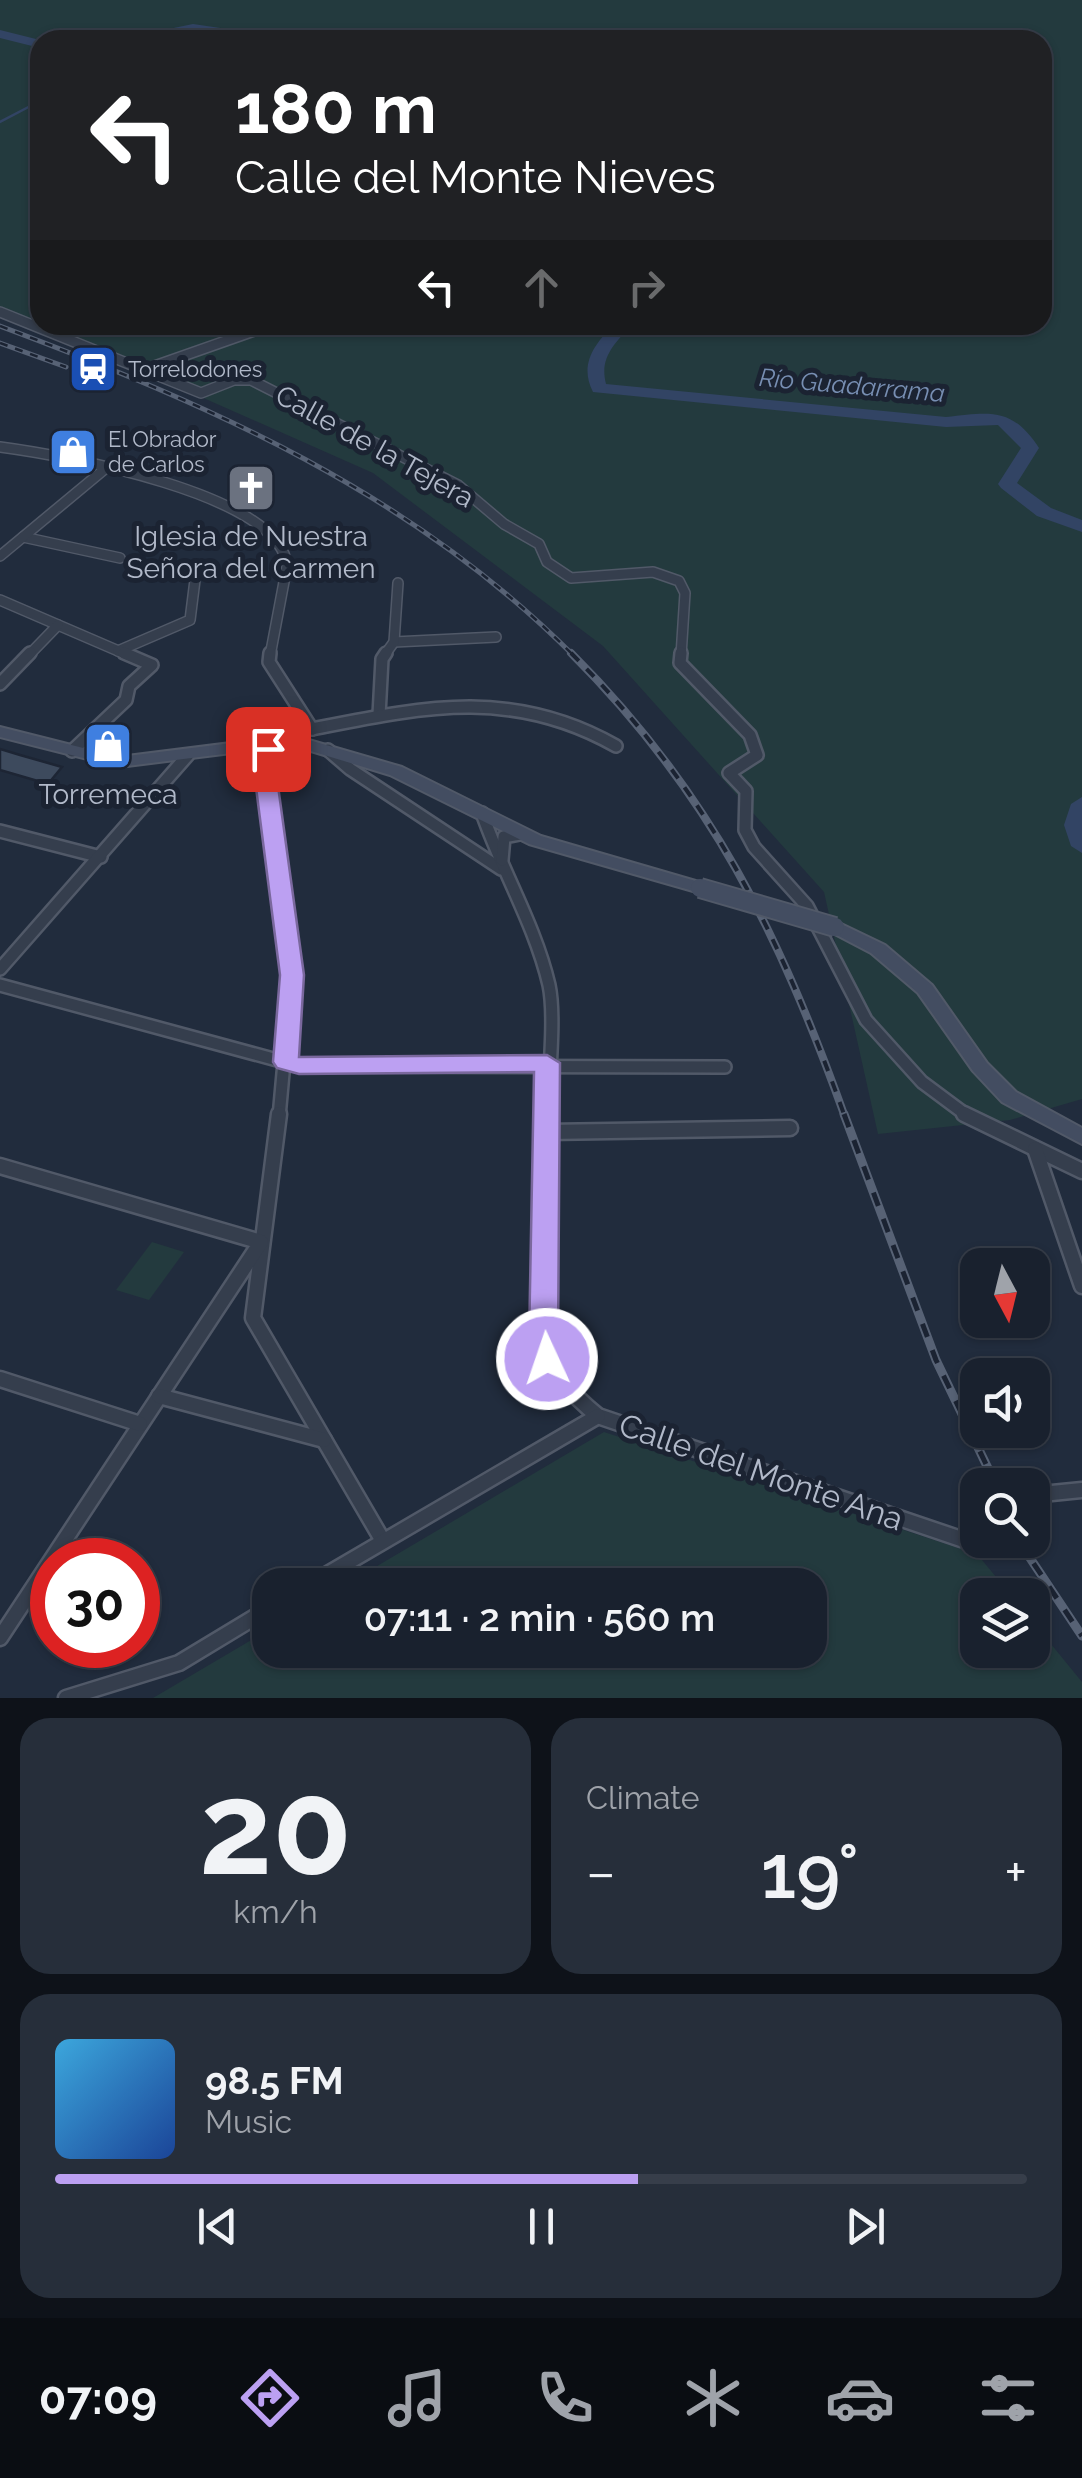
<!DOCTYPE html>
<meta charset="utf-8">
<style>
:root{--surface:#19212e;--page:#262e3a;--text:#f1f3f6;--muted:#9fa3aa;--line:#373e4a;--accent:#bca0f2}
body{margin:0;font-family:Raleway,sans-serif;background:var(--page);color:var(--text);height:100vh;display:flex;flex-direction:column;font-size:38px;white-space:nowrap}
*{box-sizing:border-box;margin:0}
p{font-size:32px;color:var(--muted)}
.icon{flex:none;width:55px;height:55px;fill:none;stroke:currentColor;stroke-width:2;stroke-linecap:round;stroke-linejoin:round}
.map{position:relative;height:1698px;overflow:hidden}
.sheet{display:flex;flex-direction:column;gap:20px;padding:20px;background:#0e1219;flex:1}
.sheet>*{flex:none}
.guide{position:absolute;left:30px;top:30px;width:1022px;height:305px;border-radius:30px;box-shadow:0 2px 8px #0004,0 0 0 2px var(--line);background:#202124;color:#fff;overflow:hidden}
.needle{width:65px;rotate:173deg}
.controls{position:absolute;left:960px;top:1248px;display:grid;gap:20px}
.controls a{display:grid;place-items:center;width:90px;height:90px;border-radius:20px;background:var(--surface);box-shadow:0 2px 8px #0004,0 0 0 2px var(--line);font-size:50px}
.speed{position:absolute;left:30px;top:1538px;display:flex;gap:20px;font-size:50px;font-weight:700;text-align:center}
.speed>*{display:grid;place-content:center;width:130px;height:130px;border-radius:50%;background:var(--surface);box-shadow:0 2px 8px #0004,0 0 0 2px var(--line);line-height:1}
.speed .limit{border:15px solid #d22;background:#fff;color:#111}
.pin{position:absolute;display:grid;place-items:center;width:85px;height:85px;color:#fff;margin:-42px;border-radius:20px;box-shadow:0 5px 15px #0006}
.me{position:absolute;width:110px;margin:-55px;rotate:357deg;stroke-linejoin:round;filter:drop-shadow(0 0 8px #0008)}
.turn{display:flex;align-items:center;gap:35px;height:210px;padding:0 40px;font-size:45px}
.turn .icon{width:130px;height:130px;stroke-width:2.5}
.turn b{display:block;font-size:70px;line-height:85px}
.lanes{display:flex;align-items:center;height:95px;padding:0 40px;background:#0003;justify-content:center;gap:50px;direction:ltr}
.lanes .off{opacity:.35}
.big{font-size:75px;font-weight:600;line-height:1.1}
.sheet .widget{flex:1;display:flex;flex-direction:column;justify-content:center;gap:15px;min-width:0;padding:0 35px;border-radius:30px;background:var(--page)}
.sheet .dial{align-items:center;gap:0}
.dial b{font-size:130px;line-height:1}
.song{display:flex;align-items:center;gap:30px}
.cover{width:120px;height:120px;border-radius:15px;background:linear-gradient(135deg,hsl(200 70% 55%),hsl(220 70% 35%))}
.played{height:10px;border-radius:5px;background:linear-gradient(90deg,var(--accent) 60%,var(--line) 60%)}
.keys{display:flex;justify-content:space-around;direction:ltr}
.heat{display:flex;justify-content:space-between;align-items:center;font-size:55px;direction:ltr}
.sheet .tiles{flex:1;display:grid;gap:20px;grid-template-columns:1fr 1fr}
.widget:last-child{grid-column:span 2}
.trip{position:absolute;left:252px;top:1568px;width:575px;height:100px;border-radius:30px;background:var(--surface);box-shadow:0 2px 8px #0004,0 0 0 2px var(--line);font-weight:600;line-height:100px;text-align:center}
.tab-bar{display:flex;height:160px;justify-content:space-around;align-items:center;background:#0a0d12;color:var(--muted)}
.tab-bar .icon{width:70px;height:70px}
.tab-bar .current{color:var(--accent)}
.tab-bar b{font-size:45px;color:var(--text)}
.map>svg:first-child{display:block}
</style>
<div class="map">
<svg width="1082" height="1698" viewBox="0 0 1082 1698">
<rect width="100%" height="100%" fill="#212c3d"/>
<!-- green -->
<g fill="#233a3e" fill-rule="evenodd">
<path d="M 0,0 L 1082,0 L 1082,1099 L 1010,1120 L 878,1134 L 824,892 L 603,646 L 373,473 L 0,308 ZM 40,40 L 1042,40 L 1042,325 L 40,325 Z"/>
<path d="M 152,1242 L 184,1252 L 149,1300 L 116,1290 Z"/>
<path d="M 604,1432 L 977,1554 L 1011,1595 L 978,1595 L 978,1650 L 1032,1650 L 1033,1622 L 1082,1682 L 1082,1698 L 153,1698 L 270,1629 L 270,1650 L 810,1650 L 810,1585 L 345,1585 Z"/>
</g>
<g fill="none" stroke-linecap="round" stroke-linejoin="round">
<!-- stream -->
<g stroke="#324464" stroke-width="2.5">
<path d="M 184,40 L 203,30"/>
<path d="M 0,122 L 40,101"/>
</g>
<!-- river -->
<g fill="#324464" fill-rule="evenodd">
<path d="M 193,24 L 234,30 L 267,40 L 193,32 L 167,40 L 151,40 L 164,30 Z"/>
<path d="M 0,30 L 40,40 L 40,48 L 0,38 Z"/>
<path d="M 614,325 L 631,325 C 615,344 599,357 606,384 L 946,417 C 991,412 1012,407 1039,448 L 1017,483 L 1051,508 L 1082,520 L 1082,532 L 1037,516 L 1001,488 L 998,484 L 1021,448 L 998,425 L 946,427 L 593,392 C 579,365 594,344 614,325 Z"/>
<path d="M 1082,797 L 1082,853 L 1071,846 L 1064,825 L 1071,804 Z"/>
</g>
</g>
<!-- building -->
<path fill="#3d4a5d" stroke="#1d2534" stroke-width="2.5" d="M 0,749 L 20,755 L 62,767 L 48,784 L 0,770 Z"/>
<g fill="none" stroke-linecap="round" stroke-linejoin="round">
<!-- minor-far2 casing -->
<g stroke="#515968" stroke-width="12">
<g id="minor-far2">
<path d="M 0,312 L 201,393 L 234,380 L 251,380 L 458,485 L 504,524 L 539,544 L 547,562 L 571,578 L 653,572 L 679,581 L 685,593 L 681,656"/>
<path d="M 146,369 L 271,325"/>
<path d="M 0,447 C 60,455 281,493 287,566 L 270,656"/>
<path d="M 23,537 L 120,558"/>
<path d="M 0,556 L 106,468"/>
<path d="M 0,600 L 130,656"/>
<path d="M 394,642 L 496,637"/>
<path d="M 118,651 L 190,620 L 195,580"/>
<path d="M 28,656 L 58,625"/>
<path d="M 384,656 L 394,642 L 398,583"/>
</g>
</g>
<!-- minor-far1 casing -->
<g stroke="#515968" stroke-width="16">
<g id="minor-far1">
<path d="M 270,653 L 269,662 L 312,729"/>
<path d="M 681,653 L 680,663 L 750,735 L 757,755 L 729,773 L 746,791 L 745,830 L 754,847 L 807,906 L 866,1020 L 922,1082 L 969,1117"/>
<path d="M 0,684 L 30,653"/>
<path d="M 379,715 L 382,659 L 386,653"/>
<path d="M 312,729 C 423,707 512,687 616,746"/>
<path d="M 271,743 L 264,764 L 292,975 L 279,1117"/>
<path d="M 328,750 L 350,769 L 501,869"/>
<path d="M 72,751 L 126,700 L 129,686 L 152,665 L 124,653"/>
<path d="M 482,813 C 502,871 535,925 549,985 C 556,1018 548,1081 548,1117"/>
<path d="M 0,831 L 101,857"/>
<path d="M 502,860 L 504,837 L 520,834"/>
<path d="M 0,969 L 188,755"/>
<path d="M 0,985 L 299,1066 L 725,1067"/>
</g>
</g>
<!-- minor casing -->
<g stroke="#515968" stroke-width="19">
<g id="minor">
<path d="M 279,1114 L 253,1318 L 383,1541"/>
<path d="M 548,1114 L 544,1342 C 553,1374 572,1395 598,1416 L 961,1539"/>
<path d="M 964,1114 L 1082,1171"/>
<path d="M 548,1132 L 790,1128"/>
<path d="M 1035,1149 L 1082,1286"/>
<path d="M 0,1166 L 261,1242 L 0,1638"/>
<path d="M 0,1379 L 140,1424"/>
<path d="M 159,1396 L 324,1440"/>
<path d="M 1032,1495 L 1082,1490"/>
<path d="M 309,1585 L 598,1416"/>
<path d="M 66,1698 L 179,1663 L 270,1608"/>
</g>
</g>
<!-- secondary casing -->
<g stroke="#515968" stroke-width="4">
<g id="secondary">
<path d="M 0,727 L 119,757 L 271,738 L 302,738 L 402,767 L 541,836 L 706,884 L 709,888 L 700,893 L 529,844 L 390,775 L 301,748 L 271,748 L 119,767 L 0,737 Z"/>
<path d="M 835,921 L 885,945 L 932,985 L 987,1063 L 1016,1092 L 1082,1128 L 1082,1144 L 1002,1102 L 973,1071 L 918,993 L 871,953 L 829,931 L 826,927 L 829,923 Z"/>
</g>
</g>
<!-- minor-far2 -->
<use href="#minor-far2" stroke="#353e4d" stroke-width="9"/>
<!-- minor-far1 -->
<use href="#minor-far1" stroke="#353e4d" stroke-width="11"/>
<!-- minor -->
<use href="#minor" stroke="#353e4d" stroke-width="14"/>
<!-- secondary -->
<use href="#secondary" fill="#434d61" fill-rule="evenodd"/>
<!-- rail-far2 casing -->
<g stroke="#576275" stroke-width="5">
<g id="rail-far2">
<path d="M 0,326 C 211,405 412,493 574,656"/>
<path d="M 0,343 L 66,367"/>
</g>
</g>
<!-- rail-far1 casing -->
<g stroke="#576275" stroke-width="8">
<path id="rail-far1" d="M 571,653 C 711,793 779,933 845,1117"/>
</g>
<!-- rail casing -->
<g stroke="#576275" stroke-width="9">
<g id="rail">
<path d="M 844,1114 L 936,1360 L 996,1485"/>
<path d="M 1018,1540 L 1082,1636"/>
</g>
</g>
<!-- rail-far2 -->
<use href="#rail-far2" stroke="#1b2332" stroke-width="2.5" stroke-dasharray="8" stroke-linecap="butt"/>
<!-- rail-far1 -->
<use href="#rail-far1" stroke="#1b2332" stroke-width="4" stroke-dasharray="11" stroke-linecap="butt"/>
<!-- rail -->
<use href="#rail" stroke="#1b2332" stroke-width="5" stroke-dasharray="14" stroke-linecap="butt"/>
<!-- secondary-bridge casing -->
<g stroke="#515968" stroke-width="22" stroke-linecap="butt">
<path id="secondary-bridge" d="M 700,888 L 835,927"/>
</g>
<!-- secondary-bridge -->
<use href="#secondary-bridge" stroke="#434d61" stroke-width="18"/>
</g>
<!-- route -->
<path fill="#bca0f2" stroke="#7a689d" stroke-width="2.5" d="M 268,742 L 279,749 L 275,764 L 304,975 L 299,1057 L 547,1055 L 560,1063 L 558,1342 L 562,1359 L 557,1367 L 547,1370 L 537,1367 L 529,1342 L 534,1072 L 299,1074 L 277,1068 L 273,1062 L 280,975 L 253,764 L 257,749 Z"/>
<!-- icons -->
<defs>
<g id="station-square" transform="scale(2.5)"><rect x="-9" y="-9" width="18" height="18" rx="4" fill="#1a4fb4" stroke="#1b2332"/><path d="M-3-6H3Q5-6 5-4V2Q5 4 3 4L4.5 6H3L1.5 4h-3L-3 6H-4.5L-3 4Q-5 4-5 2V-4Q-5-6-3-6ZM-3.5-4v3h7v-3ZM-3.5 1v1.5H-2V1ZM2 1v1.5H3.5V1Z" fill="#fff"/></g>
<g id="shop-square" transform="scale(2.5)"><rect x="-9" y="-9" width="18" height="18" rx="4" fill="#3f7fe0" stroke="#1b2332"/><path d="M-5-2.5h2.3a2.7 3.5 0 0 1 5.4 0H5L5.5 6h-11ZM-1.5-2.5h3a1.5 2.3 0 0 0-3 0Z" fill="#fff"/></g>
<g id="church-square" transform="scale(2.5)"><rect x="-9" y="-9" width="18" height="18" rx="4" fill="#6b7280" stroke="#1b2332"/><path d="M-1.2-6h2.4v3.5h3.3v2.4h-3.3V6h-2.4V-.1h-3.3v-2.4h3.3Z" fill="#fff"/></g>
</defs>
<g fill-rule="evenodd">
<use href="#station-square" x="93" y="369"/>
<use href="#shop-square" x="73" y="452"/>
<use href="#church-square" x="251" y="488"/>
<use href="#shop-square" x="108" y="746"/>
</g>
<g text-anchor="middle" stroke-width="10" stroke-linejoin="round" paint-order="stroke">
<!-- far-poi labels -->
<g font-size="22" fill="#b1b9c9" stroke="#1b2332" text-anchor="start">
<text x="128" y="377">Torrelodones</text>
<text x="108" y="447">El Obrador<tspan x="108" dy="25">de Carlos</tspan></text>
</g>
<!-- far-water labels -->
<g font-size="25" font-style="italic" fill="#778eb2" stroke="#1b2332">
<text transform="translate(852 385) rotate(5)" y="9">Río Guadarrama</text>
</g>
<!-- street labels -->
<g font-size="28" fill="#b1b9c9" stroke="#1b2332">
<text transform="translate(375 446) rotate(29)" y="10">Calle de la Tejera</text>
</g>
<!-- poi labels -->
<g font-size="28" fill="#b1b9c9" stroke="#1b2332">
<text x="251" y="546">Iglesia de Nuestra<tspan x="251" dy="32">Señora del Carmen</tspan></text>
<text x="108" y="804">Torremeca</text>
</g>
<!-- near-street labels -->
<g font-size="32" fill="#b1b9c9" stroke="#1b2332">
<text transform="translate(761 1472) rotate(19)" y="11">Calle del Monte Ana</text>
</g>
</g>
</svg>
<div class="controls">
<a><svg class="needle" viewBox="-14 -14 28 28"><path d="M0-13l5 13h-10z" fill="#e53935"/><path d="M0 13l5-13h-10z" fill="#9fa3aa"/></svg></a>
<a><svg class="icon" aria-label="sound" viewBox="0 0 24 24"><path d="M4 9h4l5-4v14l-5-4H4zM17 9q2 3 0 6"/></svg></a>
<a><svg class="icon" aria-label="search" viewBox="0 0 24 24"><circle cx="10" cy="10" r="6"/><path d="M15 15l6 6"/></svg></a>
<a><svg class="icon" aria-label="layers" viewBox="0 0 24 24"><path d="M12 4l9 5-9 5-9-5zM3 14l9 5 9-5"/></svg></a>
</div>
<div class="speed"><div class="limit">30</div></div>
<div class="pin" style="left:268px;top:749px;background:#d93025"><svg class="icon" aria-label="arrive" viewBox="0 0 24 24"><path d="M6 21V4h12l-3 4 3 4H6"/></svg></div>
<svg class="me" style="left:547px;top:1359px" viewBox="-20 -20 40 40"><circle r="17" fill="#bca0f2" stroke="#fff" stroke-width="3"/><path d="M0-11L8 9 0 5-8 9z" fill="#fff"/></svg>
<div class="trip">07:11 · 2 min · 560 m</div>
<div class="guide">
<div class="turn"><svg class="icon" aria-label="left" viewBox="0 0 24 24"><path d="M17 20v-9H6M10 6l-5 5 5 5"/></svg><div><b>180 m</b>Calle del Monte Nieves</div></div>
<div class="lanes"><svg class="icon" aria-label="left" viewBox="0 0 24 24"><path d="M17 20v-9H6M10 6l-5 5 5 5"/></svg><svg class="icon off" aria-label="ahead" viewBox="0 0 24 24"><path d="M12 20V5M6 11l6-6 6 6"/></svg><svg class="icon off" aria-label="right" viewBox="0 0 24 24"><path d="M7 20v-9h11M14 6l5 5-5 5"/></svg></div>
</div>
</div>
<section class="sheet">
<div class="tiles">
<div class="widget dial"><b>20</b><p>km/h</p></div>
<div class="widget"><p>Climate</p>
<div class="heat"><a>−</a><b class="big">19°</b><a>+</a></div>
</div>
<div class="widget">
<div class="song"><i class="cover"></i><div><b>98.5 FM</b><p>Music</p></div></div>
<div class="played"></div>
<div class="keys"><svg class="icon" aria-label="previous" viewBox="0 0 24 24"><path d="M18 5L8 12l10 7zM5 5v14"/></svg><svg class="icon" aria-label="pause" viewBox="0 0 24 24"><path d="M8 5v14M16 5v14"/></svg><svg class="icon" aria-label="next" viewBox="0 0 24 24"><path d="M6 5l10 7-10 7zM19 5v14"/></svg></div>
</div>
</div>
</section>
<nav class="tab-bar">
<b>07:09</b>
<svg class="icon current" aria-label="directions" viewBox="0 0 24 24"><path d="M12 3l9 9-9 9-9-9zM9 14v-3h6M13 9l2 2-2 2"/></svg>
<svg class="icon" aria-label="music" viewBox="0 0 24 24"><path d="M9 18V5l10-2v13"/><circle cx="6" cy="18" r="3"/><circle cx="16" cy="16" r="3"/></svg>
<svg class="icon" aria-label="phone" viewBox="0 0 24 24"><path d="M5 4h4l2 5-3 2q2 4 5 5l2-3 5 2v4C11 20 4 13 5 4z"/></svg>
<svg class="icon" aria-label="climate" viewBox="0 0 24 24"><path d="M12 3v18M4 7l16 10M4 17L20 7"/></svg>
<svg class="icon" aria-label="car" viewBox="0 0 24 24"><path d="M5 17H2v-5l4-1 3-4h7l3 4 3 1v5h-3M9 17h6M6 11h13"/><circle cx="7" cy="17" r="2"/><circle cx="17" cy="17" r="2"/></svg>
<svg class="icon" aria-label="filters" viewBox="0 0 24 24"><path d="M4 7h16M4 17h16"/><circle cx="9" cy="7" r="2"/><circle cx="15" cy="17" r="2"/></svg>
</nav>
